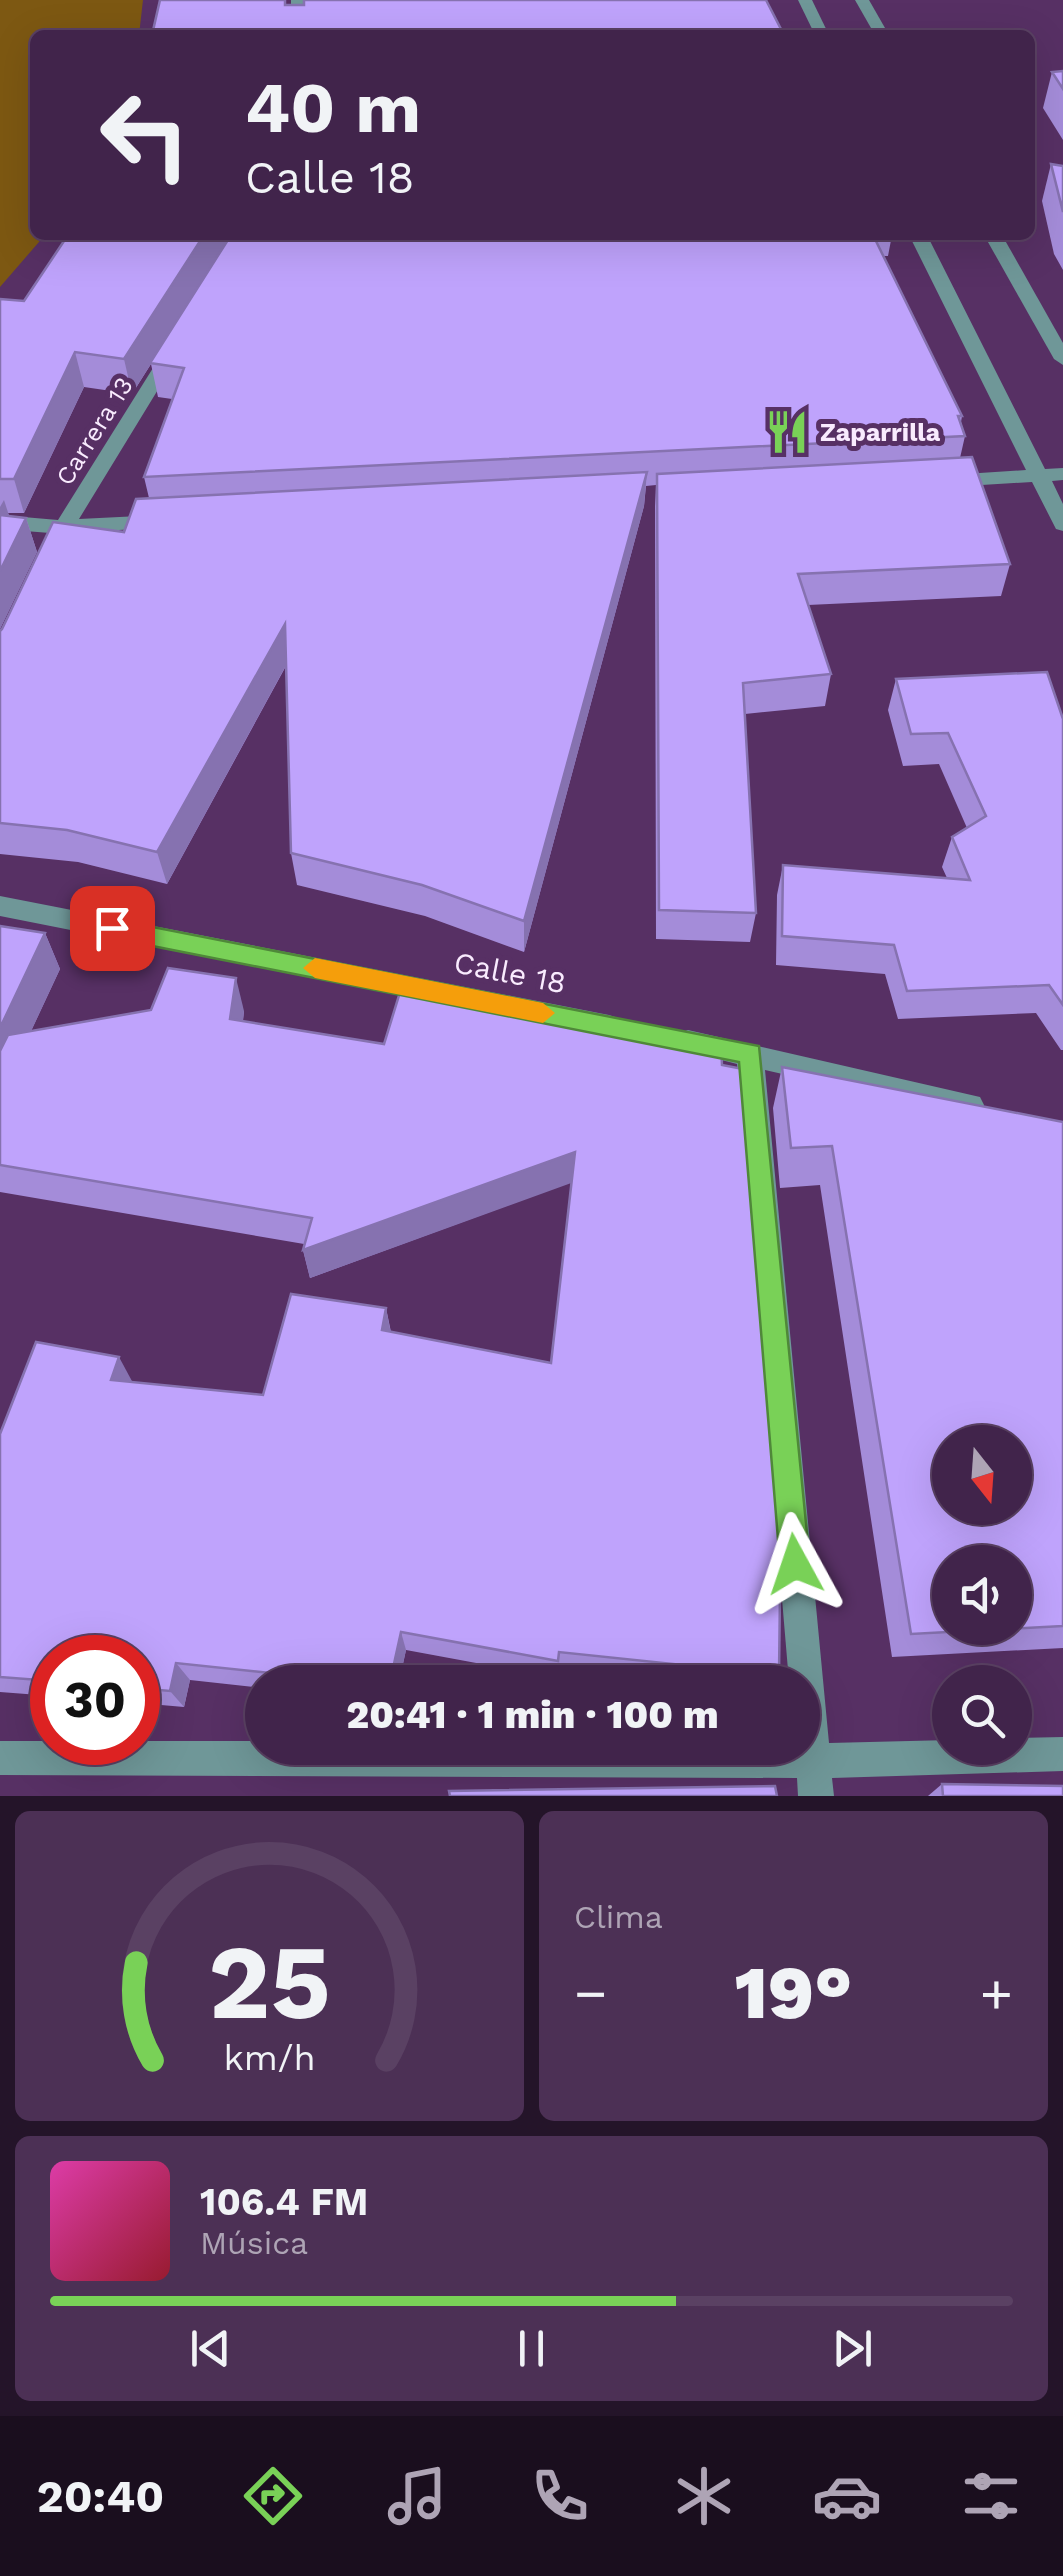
<!DOCTYPE html>
<html lang="es">
<meta charset="utf-8">
<style>
:root{--surface:#41244b;--page:#4c3055;--text:#f1f3f6;--muted:#aea4b5;--line:#5a4163;--accent:#79d157}
body{margin:0;font-family:"Work Sans",sans-serif;background:var(--page);color:var(--text);height:100vh;display:flex;flex-direction:column;font-size:38px;white-space:nowrap}
*{box-sizing:border-box;margin:0}
p{font-size:32px;color:var(--muted)}
.icon{flex:none;width:55px;height:55px;fill:none;stroke:currentColor;stroke-width:2;stroke-linecap:round;stroke-linejoin:round}
.map{position:relative;height:1796px;overflow:hidden}
.details{display:flex;flex-direction:column;gap:15px;padding:15px;background:#241429;flex:1}
.details>*{flex:none}
.guide{position:absolute;left:30px;top:30px;width:1005px;height:210px;border-radius:15px;box-shadow:0 10px 40px #0002,0 0 0 2px var(--line);background:#41244b;color:var(--text);overflow:hidden}
.needle{width:65px;rotate:163deg}
.tools{position:absolute;left:932px;top:1425px;display:grid;gap:20px}
.tools a{display:grid;place-items:center;width:100px;height:100px;border-radius:50%;background:var(--surface);box-shadow:0 10px 40px #0002,0 0 0 2px var(--line);font-size:50px}
.speed{position:absolute;left:30px;top:1635px;display:flex;gap:20px;font-size:50px;font-weight:700;text-align:center}
.speed>*{display:grid;place-content:center;width:130px;height:130px;border-radius:50%;background:var(--surface);box-shadow:0 10px 40px #0002,0 0 0 2px var(--line);line-height:1}
.speed .limit{border:15px solid #d22;background:#fff;color:#111}
.pin{position:absolute;display:grid;place-items:center;width:85px;height:85px;color:#fff;margin:-42px;border-radius:20px;box-shadow:0 5px 15px #0006}
.me{position:absolute;width:110px;margin:-55px;rotate:355deg;stroke-linejoin:round;filter:drop-shadow(0 0 8px #0008)}
.turn{display:flex;align-items:center;gap:35px;height:210px;padding:0 50px;font-size:45px}
.turn .icon{width:130px;height:130px;stroke-width:2.5}
.turn b{display:block;font-size:70px;line-height:85px}
.big{font-size:75px;font-weight:800;line-height:1.1}
.details .tile{flex:1;display:flex;flex-direction:column;justify-content:center;gap:15px;min-width:0;padding:0 35px;border-radius:15px;background:var(--page)}
.details .dial{align-items:center;gap:0}
.dial svg{height:260px;overflow:visible;fill:none;stroke:var(--line);stroke-width:7;stroke-linecap:round;text-anchor:middle}
.dial text{fill:var(--text);stroke:none}
.song{display:flex;align-items:center;gap:30px}
.cover{width:120px;height:120px;border-radius:15px;background:linear-gradient(135deg,hsl(320 70% 55%),hsl(350 70% 35%))}
.played{height:10px;border-radius:5px;background:linear-gradient(90deg,var(--accent) 65%,var(--line) 65%)}
.keys{display:flex;justify-content:space-around;direction:ltr}
.heat{display:flex;justify-content:space-between;align-items:center;font-size:55px;direction:ltr}
.details .tiles{flex:1;display:grid;gap:15px;grid-template-columns:1fr 1fr}
.tile:last-child{grid-column:span 2}
.trip{position:absolute;left:245px;top:1665px;width:575px;height:100px;border-radius:50px;background:var(--surface);box-shadow:0 10px 40px #0002,0 0 0 2px var(--line);font-weight:800;line-height:100px;text-align:center}
.tab-bar{display:flex;height:160px;justify-content:space-around;align-items:center;background:#1a0e1e;color:var(--muted)}
.tab-bar .icon{width:70px;height:70px}
.tab-bar .active{color:var(--accent)}
.tab-bar b{font-size:45px;color:var(--text)}
.map>svg:first-child{display:block}
</style>
<div class="map">
<svg width="1063" height="1796" viewBox="0 0 1063 1796">
<rect width="100%" height="100%" fill="#573064"/>
<!-- green -->
<path fill="#7d5812" d="M 0,0 L 143,0 L 139,35 L 35,35 L 35,235 L 45,235 L 0,287 Z"/>
<g fill="none" stroke-linecap="round" stroke-linejoin="round">
<!-- minor -->
<g fill="#6f9798" fill-rule="evenodd">
<rect x="291" y="0" width="14" height="35"/>
<path d="M 798,0 L 812,0 L 829,35 L 815,35 Z"/>
<path d="M 855,0 L 869,0 L 889,35 L 875,35 Z"/>
<path d="M 909,235 L 927,235 L 1045,469 L 1063,468 L 1063,480 L 1052,481 L 1063,504 L 1063,531 L 1056,529 L 1032,482 L 949,487 L 939,481 L 949,475 L 1026,470 Z"/>
<path d="M 984,235 L 1002,235 L 1063,343 L 1063,365 L 1054,359 Z"/>
<path d="M 172,346 L 181,352 L 79,519 L 160,515 L 167,517 L 167,527 L 71,533 L 64,544 L 57,546 L 47,539 L 50,533 L 0,529 L 0,515 L 58,520 L 163,352 Z"/>
<path d="M 0,896 L 609,1015 L 618,1018 L 622,1026 L 618,1034 L 609,1037 L 0,916 Z"/>
<path d="M 688,1030 L 980,1097 L 984,1105 L 980,1113 L 970,1117 L 765,1070 L 829,1743 L 950,1740 L 950,1748 L 1015,1748 L 1015,1738 L 1063,1737 L 1063,1771 L 832,1778 L 834,1796 L 798,1796 L 797,1778 L 0,1775 L 0,1741 L 262,1741 L 262,1748 L 802,1748 L 802,1682 L 789,1682 L 737,1064 L 679,1049 L 675,1041 L 679,1033 Z"/>
</g>
</g>
<!-- wall -->
<g fill="#a48cd9">
<path d="M 1063,71 L 1063,140 L 1043,108 L 1052,72 Z"/>
<path d="M 1051,164 L 1063,166 L 1063,270 L 1054,254 L 1042,201 Z"/>
<path d="M 68,235 L 892,235 L 888,256 L 883,256 L 962,416 L 961,422 L 965,436 L 960,458 L 1010,564 L 1001,596 L 808,605 L 831,674 L 825,706 L 745,714 L 756,913 L 750,942 L 656,939 L 655,506 L 656,485 L 646,486 L 644,506 L 524,952 L 425,916 L 297,885 L 291,853 L 286,666 L 167,884 L 78,862 L 0,854 L 0,631 L 124,532 L 149,498 L 144,477 L 172,399 L 158,397 L 151,364 L 132,394 L 84,387 L 24,513 L 8,513 L 9,516 L 26,518 L 37,552 L 0,629 L 0,299 L 24,301 Z"/>
<path d="M 896,679 L 1063,719 L 1063,1050 L 1061,1050 L 1036,1013 L 898,1019 L 885,974 L 776,965 L 777,895 L 783,865 L 947,878 L 942,867 L 952,837 L 967,828 L 939,764 L 903,766 L 888,710 Z"/>
<path d="M 0,926 L 45,933 L 60,969 L 31,1031 L 244,1011 L 243,1021 L 384,1044 L 722,1065 L 779,1675 L 775,1682 L 680,1682 L 558,1670 L 557,1678 L 406,1650 L 399,1682 L 262,1682 L 262,1688 L 190,1680 L 184,1707 L 138,1703 L 138,1658 L 52,1658 L 52,1696 L 0,1692 L 0,1434 L 132,1382 L 263,1395 L 386,1308 L 391,1332 L 551,1363 L 571,1182 L 310,1278 L 303,1250 L 304,1244 L 0,1192 Z"/>
<path d="M 782,1067 L 1063,1122 L 1063,1648 L 892,1657 L 820,1185 L 780,1188 L 773,1108 Z"/>
<path d="M 942,1784 L 1063,1796 L 928,1796 Z"/>
</g>
<!-- shaded-wall -->
<g fill="#8672b0">
<path d="M 204,235 L 232,235 L 132,394 L 124,359 Z"/>
<path d="M 75,352 L 84,387 L 24,513 L 14,479 Z"/>
<path d="M 647,472 L 644,506 L 524,952 L 524,921 Z"/>
<path d="M 4,500 L 15,534 L 0,525 L 0,507 Z"/>
<path d="M 26,518 L 37,552 L 0,629 L 0,571 Z"/>
<path d="M 285,624 L 290,658 L 167,884 L 157,852 Z"/>
<path d="M 45,933 L 60,969 L 0,1098 L 0,1028 Z"/>
<path d="M 236,978 L 244,1011 L 239,1051 L 230,1019 Z"/>
<path d="M 575,1152 L 574,1182 L 310,1278 L 303,1250 Z"/>
<path d="M 386,1308 L 391,1334 L 382,1330 Z"/>
<path d="M 119,1357 L 133,1383 L 111,1380 Z"/>
<path d="M 401,1632 L 406,1650 L 399,1682 L 390,1682 Z"/>
<path d="M 176,1663 L 190,1680 L 184,1707 L 170,1691 Z"/>
</g>
<!-- building -->
<g fill="#bfa3fc" stroke="#8672b0" stroke-width="2.5" fill-rule="evenodd">
<path d="M 160,0 L 285,0 L 285,5 L 304,5 L 304,0 L 766,0 L 784,35 L 152,35 Z"/>
<path d="M 1063,71 L 1063,89 L 1052,72 Z"/>
<path d="M 1051,164 L 1063,166 L 1063,212 Z"/>
<path d="M 68,235 L 204,235 L 124,359 L 75,352 L 14,479 L 0,479 L 0,299 L 24,301 Z"/>
<path d="M 231,235 L 873,235 L 962,416 L 958,416 L 965,436 L 144,477 L 184,368 L 150,363 Z"/>
<path d="M 972,457 L 1010,564 L 798,574 L 831,674 L 743,683 L 756,913 L 659,910 L 657,474 Z"/>
<path d="M 647,472 L 524,921 L 422,885 L 291,853 L 285,624 L 157,852 L 67,830 L 0,823 L 0,631 L 2,629 L 53,522 L 124,532 L 136,499 Z"/>
<path d="M 0,515 L 26,518 L 0,571 Z"/>
<path d="M 1047,672 L 1063,719 L 1063,1005 L 1049,985 L 907,991 L 894,945 L 782,936 L 783,865 L 970,880 L 952,837 L 986,816 L 948,733 L 911,734 L 896,679 Z"/>
<path d="M 0,926 L 45,933 L 0,1028 Z"/>
<path d="M 168,968 L 236,978 L 230,1019 L 384,1044 L 401,989 L 721,1044 L 722,1065 L 743,1069 L 781,1508 L 779,1675 L 559,1652 L 558,1661 L 401,1632 L 390,1682 L 355,1682 L 176,1663 L 170,1691 L 138,1688 L 138,1658 L 52,1658 L 52,1681 L 0,1677 L 0,1434 L 36,1342 L 119,1357 L 111,1380 L 263,1395 L 291,1294 L 386,1308 L 382,1330 L 551,1363 L 575,1152 L 303,1250 L 312,1218 L 0,1165 L 0,1051 L 8,1035 L 151,1010 Z"/>
<path d="M 782,1067 L 1063,1122 L 1063,1626 L 911,1634 L 832,1146 L 791,1148 ZM 950,1442 L 1015,1442 L 1015,1508 L 950,1508 ZM 950,1562 L 1015,1562 L 1015,1628 L 950,1628 Z"/>
<path d="M 942,1784 L 1063,1786 L 1063,1796 L 943,1796 Z"/>
<path d="M 775,1786 L 777,1796 L 450,1796 L 449,1791 Z"/>
</g>
<!-- route -->
<path fill="#79d157" stroke="#4f8839" stroke-width="2.5" d="M 112,919 L 759,1046 L 810,1564 L 806,1575 L 795,1579 L 784,1575 L 780,1564 L 739,1062 L 112,938 L 101,928 Z"/>
<!-- slow -->
<path fill="#f59e0b" d="M 315,958 L 543,1003 L 555,1013 L 543,1023 L 315,978 L 303,968 Z"/>
<!-- icons -->
<defs>
<g id="restaurant-bare" transform="scale(3.45)"><path d="M-5-6h1v4h1v-4h1v4h1v-4h1v5L-1.5 .5V6h-2V.5L-5-1ZM5-6V6H3V1.5H1.5Q1.5-4 5-6Z" fill="#79d157" stroke="#573064" stroke-width="2.5" paint-order="stroke"/></g>
</defs>
<g fill-rule="evenodd">
<use href="#restaurant-bare" x="787" y="432"/>
</g>
<g text-anchor="middle" stroke-width="10" stroke-linejoin="round" paint-order="stroke">
<!-- far-street labels -->
<g font-size="25" fill="#f9ebfe" stroke="#573064">
<text transform="translate(94 431) rotate(-58)" y="9">Carrera 13</text>
</g>
<!-- far-poi labels -->
<g font-size="25" font-weight="bold" fill="#f9ebfe" stroke="#573064" text-anchor="start">
<text x="820" y="441">Zaparrilla</text>
</g>
<!-- street labels -->
<g font-size="30" fill="#f9ebfe" stroke="#573064">
<text transform="translate(510 973) rotate(11)" y="10">Calle 18</text>
</g>
</g>
</svg>
<div class="tools">
<a><svg class="needle" viewBox="-14 -14 28 28"><path d="M0-13l5 13h-10z" fill="#e53935"/><path d="M0 13l5-13h-10z" fill="#aea4b5"/></svg></a>
<a><svg class="icon" aria-label="sound" viewBox="0 0 24 24"><path d="M4 9h4l5-4v14l-5-4H4zM17 9q2 3 0 6"/></svg></a>
<a><svg class="icon" aria-label="search" viewBox="0 0 24 24"><circle cx="10" cy="10" r="6"/><path d="M15 15l6 6"/></svg></a>
</div>
<div class="speed"><div class="limit">30</div></div>
<div class="pin" style="left:112px;top:928px;background:#d93025"><svg class="icon" aria-label="arrive" viewBox="0 0 24 24"><path d="M6 21V4h12l-3 4 3 4H6"/></svg></div>
<svg class="me" style="left:795px;top:1564px" viewBox="-20 -20 40 40"><path d="M0-17L14 15 0 8-14 15z" fill="#79d157" stroke="#fff" stroke-width="4"/></svg>
<div class="trip">20:41 · 1 min · 100 m</div>
<div class="guide">
<div class="turn"><svg class="icon" aria-label="left" viewBox="0 0 24 24"><path d="M17 20v-9H6M10 6l-5 5 5 5"/></svg><div><b>40 m</b>Calle 18</div></div>
</div>
</div>
<section class="details">
<div class="tiles">
<div class="tile dial"><svg viewBox="0 0 100 80">
<path d="M14 69A42 42 0 1 1 86 69"/>
<path d="M14 69A42 42 0 0 1 9 39" stroke="#79d157"/>
<text x="50" y="56" font-size="32" font-weight="700">25</text>
<text x="50" y="72" font-size="11">km/h</text>
</svg></div>
<div class="tile"><p>Clima</p>
<div class="heat"><a>−</a><b class="big">19°</b><a>+</a></div>
</div>
<div class="tile">
<div class="song"><i class="cover"></i><div><b>106.4 FM</b><p>Música</p></div></div>
<div class="played"></div>
<div class="keys"><svg class="icon" aria-label="previous" viewBox="0 0 24 24"><path d="M18 5L8 12l10 7zM5 5v14"/></svg><svg class="icon" aria-label="pause" viewBox="0 0 24 24"><path d="M8 5v14M16 5v14"/></svg><svg class="icon" aria-label="next" viewBox="0 0 24 24"><path d="M6 5l10 7-10 7zM19 5v14"/></svg></div>
</div>
</div>
</section>
<nav class="tab-bar">
<b>20:40</b>
<svg class="icon active" aria-label="directions" viewBox="0 0 24 24"><path d="M12 3l9 9-9 9-9-9zM9 14v-3h6M13 9l2 2-2 2"/></svg>
<svg class="icon" aria-label="music" viewBox="0 0 24 24"><path d="M9 18V5l10-2v13"/><circle cx="6" cy="18" r="3"/><circle cx="16" cy="16" r="3"/></svg>
<svg class="icon" aria-label="phone" viewBox="0 0 24 24"><path d="M5 4h4l2 5-3 2q2 4 5 5l2-3 5 2v4C11 20 4 13 5 4z"/></svg>
<svg class="icon" aria-label="climate" viewBox="0 0 24 24"><path d="M12 3v18M4 7l16 10M4 17L20 7"/></svg>
<svg class="icon" aria-label="car" viewBox="0 0 24 24"><path d="M5 17H2v-5l4-1 3-4h7l3 4 3 1v5h-3M9 17h6M6 11h13"/><circle cx="7" cy="17" r="2"/><circle cx="17" cy="17" r="2"/></svg>
<svg class="icon" aria-label="filters" viewBox="0 0 24 24"><path d="M4 7h16M4 17h16"/><circle cx="9" cy="7" r="2"/><circle cx="15" cy="17" r="2"/></svg>
</nav>
